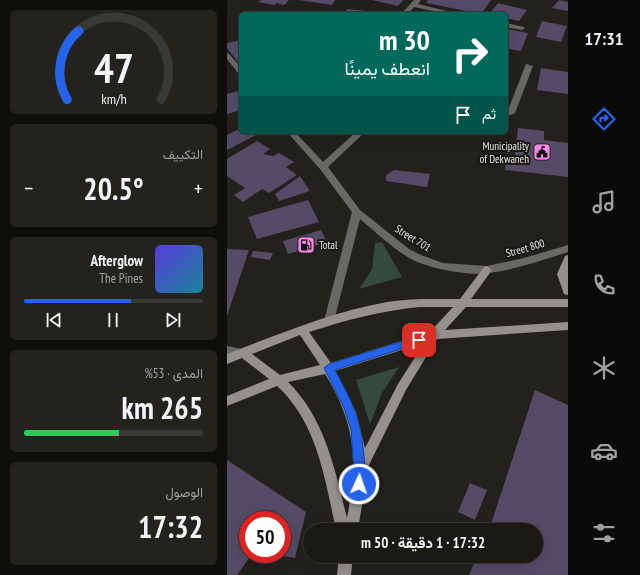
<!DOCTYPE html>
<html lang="ar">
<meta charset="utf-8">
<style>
:root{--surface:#1a1914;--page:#23221d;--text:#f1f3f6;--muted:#9fa0a0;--line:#383834;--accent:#2563eb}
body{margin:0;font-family:"PT Sans Narrow",Vazirmatn,sans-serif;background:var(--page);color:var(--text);direction:rtl;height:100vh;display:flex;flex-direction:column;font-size:15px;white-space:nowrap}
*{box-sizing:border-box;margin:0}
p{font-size:13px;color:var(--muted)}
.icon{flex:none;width:22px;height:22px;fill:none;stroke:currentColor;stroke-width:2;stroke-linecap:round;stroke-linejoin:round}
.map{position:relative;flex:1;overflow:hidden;direction:ltr}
.panel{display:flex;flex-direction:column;gap:10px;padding:10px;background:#0e0e0b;width:227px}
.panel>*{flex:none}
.top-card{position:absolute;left:12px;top:12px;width:269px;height:122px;border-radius:6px;box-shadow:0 4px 16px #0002,0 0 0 1px var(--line);direction:rtl;background:#00695c;color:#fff;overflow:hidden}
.speed{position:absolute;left:12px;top:511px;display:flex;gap:8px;font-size:20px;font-weight:700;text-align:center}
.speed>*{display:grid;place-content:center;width:52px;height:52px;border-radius:50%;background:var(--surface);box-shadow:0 4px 16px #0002,0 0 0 1px var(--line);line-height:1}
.speed .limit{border:6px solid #d22;background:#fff;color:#111}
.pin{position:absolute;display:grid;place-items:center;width:34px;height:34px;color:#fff;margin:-17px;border-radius:8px;box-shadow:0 2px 6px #0006}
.me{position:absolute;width:44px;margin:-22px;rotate:3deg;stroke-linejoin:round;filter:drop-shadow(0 0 3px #0008)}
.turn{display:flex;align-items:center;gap:14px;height:84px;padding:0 12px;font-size:18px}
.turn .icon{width:52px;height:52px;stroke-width:2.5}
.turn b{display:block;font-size:28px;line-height:34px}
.then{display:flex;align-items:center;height:38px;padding:0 12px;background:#0003;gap:8px;font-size:15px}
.big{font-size:30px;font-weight:700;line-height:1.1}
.panel .tile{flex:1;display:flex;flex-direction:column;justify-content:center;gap:6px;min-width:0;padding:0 14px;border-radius:6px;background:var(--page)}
.panel .dial{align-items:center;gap:0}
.dial svg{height:104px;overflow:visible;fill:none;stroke:var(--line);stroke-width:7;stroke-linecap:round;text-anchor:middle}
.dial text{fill:var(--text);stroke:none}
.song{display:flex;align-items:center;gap:12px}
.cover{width:48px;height:48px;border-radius:6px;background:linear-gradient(135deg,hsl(250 70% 55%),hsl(190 70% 35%))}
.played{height:4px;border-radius:2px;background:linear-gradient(90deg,var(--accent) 60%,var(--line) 60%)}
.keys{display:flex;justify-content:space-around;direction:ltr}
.heat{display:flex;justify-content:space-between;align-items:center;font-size:22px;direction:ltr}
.charge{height:6px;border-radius:3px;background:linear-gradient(90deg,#34c759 53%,var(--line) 0)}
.trip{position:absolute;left:76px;top:523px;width:240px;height:40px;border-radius:20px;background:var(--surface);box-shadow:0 4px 16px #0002,0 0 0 1px var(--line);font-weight:700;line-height:40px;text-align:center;direction:rtl}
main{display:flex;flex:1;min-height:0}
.tab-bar{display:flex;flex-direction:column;width:72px;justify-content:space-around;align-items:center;background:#0a0a08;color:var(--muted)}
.tab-bar .icon{width:28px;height:28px}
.tab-bar .on{color:var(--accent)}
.tab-bar b{font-size:18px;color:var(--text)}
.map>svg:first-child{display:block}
</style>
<main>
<nav class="tab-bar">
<b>17:31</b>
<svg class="icon on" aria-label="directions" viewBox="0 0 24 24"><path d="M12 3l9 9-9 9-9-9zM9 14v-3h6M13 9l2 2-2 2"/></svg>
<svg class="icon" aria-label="music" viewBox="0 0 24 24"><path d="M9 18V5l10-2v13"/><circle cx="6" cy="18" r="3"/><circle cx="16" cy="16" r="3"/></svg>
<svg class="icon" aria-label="phone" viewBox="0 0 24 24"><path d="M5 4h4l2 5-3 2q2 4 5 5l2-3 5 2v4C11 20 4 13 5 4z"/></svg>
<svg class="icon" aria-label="climate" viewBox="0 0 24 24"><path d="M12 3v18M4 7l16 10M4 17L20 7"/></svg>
<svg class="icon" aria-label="car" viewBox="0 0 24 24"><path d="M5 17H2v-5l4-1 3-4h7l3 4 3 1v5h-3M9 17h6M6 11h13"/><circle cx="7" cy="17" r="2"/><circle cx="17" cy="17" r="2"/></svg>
<svg class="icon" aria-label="filters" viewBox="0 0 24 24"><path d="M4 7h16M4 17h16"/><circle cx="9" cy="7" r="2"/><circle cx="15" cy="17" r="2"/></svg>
</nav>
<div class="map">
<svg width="341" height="575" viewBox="0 0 341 575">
<rect width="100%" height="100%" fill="#22211b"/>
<!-- green -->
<g fill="#344a3c">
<path d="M 155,242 L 175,277 L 132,289 L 145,269 L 148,243 Z"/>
<path d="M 172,367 L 155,393 L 143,424 L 129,380 Z"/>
</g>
<!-- building -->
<g fill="#544b67">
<path d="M 34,0 L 62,0 L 57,5 L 50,3 L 47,5 L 31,2 Z"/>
<path d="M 72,0 L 108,0 L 105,5 Z"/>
<path d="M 145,0 L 176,0 L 171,6 Z"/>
<path d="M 201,0 L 264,0 L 254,14 L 199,3 Z"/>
<path d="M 332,0 L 341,2 L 341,11 L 325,8 Z"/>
<path d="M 271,3 L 300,10 L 292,21 L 279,18 L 279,14 L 262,14 Z"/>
<path d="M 120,9 L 158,13 L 158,14 L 117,14 Z"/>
<path d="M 315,21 L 340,26 L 334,42 L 309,37 Z"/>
<path d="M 279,29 L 301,33 L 294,51 L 279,48 Z"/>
<path d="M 14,40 L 14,66 L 0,48 L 0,43 Z"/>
<path d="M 314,68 L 341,72 L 341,94 L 310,90 Z"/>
<path d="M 11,91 L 14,97 L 14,110 L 0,114 L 0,94 Z"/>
<path d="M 14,128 L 14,132 L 35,132 L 0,150 L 0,135 Z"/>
<path d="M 291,128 L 317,131 L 317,140 L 341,143 L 341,177 L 278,170 L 279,162 L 287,163 Z"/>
<path d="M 30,141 L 43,149 L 36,154 L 46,156 L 52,153 L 67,162 L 59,167 L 70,175 L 42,193 L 35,189 L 16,202 L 7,195 L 18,188 L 0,176 L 0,159 Z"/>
<path d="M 167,170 L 203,174 L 200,187 L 159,181 L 159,175 Z"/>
<path d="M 73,176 L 83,191 L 52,201 L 48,194 Z"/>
<path d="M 81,200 L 92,222 L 30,239 L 21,217 Z"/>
<path d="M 94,230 L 100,242 L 61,254 L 56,241 Z"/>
<path d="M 0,249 L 22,250 L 0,316 Z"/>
<path d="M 26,251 L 46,253 L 43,260 L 24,257 Z"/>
<path d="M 308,390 L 341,405 L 341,575 L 242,575 L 250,556 L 309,556 L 309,530 L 262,530 Z"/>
<path d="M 0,460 L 79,512 L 68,558 L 51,555 L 55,554 L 55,520 L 21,520 L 21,554 L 25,554 L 10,575 L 0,575 Z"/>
<path d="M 243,483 L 260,490 L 248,520 L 231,512 Z"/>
</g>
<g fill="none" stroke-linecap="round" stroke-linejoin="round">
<!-- street -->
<g fill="#6a6865" fill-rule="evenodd">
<path d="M 187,0 L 194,0 L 191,4 L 232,14 L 220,14 L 187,7 L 181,14 L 174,14 Z"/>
<path d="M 279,23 L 297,27 L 298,28 L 295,30 L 279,27 Z"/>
<path d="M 0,53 L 2,54 L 14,67 L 14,73 L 11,73 L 0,59 Z"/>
<path d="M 299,64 L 306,66 L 288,113 L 284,115 L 279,114 L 279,110 L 281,110 Z"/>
<path d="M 60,132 L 68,132 L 96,162 L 129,132 L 138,132 L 101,167 L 133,210 L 182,249 L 194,255 L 216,263 L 260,266 L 297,258 L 341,245 L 341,252 C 315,260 288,270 261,273 C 241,276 205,269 186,260 C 167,250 150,233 133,219 L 107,321 L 106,324 L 98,324 L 97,321 L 125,212 L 93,169 Z"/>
<path d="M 0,346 L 20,350 L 21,353 L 20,356 L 16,357 L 0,354 Z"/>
</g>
<!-- secondary -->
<g fill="#94908c" fill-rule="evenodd">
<path d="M 341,255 L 341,295 L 337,294 L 330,274 L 338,256 Z"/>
<path d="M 260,266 L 265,270 L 244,299 L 341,299 L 341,307 L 239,307 L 218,330 L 341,322 L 341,330 L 210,339 L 179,390 L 139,471 L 137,492 L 131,530 L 109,530 C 98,479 90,422 50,386 L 0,406 L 0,396 L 42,379 L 15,358 L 0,364 L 0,354 C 52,334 105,312 160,302 C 184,298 209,299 233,299 L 257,267 ZM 192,307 L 226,307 L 203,332 L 104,363 L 82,332 C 120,320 153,311 192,307 ZM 73,335 L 93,365 L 53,375 L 25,354 ZM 197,343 L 171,384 L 138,448 L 129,412 L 108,371 ZM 98,374 C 129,424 131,462 120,518 C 108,470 98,418 61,382 Z"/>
<path d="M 112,556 L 126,556 L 124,575 L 110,575 Z"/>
</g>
</g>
<!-- route -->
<path fill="#2563eb" stroke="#184099" d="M 192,336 L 196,337 L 197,340 L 196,342 L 108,370 C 126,404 134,419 137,457 C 138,467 140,478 136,487 L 132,489 L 127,487 L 126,484 L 127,470 L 124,430 L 117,408 L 97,368 L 102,364 Z"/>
<!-- icons -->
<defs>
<g id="civic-square" transform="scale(0.9)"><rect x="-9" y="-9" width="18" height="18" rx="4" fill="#f987e9" stroke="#191812"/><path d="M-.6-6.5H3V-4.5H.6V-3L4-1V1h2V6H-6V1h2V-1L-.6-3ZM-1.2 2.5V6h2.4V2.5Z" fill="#111"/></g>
<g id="fuel-square" transform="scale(0.9)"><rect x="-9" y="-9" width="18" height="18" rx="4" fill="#f987e9" stroke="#191812"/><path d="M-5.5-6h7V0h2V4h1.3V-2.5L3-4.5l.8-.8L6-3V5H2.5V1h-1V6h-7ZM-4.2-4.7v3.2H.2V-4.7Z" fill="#111"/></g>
</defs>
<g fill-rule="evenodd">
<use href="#civic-square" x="315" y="152"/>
<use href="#fuel-square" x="79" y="245"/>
</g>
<g text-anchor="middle" stroke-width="4" stroke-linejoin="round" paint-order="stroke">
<!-- poi labels -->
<g font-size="11" fill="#e9e9e4" stroke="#191812" text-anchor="end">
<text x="302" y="150">Municipality<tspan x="302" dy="13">of Dekwaneh</tspan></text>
<text x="92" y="249" text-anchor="start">Total</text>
</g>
<!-- street labels -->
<g font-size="11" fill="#e9e9e4" stroke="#191812">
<text transform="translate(186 238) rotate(32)" y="4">Street 701</text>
<text transform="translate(298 248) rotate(-16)" y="4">Street 800</text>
</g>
</g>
</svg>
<div class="speed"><div class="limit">50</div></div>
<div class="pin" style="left:192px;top:340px;background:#d93025"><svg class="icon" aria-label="arrive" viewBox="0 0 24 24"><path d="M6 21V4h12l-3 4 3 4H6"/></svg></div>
<svg class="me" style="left:132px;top:484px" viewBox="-20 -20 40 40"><circle r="17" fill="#2563eb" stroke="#fff" stroke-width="3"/><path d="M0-11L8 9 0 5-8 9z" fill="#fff"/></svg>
<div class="trip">17:32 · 1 دقيقة · 50 m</div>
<div class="top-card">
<div class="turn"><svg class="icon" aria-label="right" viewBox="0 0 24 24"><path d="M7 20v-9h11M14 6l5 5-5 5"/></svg><div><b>30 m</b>انعطف يمينًا</div></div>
<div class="then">ثم<svg class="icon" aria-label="arrive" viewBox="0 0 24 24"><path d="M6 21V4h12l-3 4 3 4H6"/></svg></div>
</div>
</div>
<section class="panel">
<div class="tile dial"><svg viewBox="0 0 100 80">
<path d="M14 69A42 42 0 1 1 86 69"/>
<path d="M14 69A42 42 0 0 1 23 16" stroke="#2563eb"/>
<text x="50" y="56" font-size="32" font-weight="700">47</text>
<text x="50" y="72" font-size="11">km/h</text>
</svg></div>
<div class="tile"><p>التكييف</p>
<div class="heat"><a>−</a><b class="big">20.5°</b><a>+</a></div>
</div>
<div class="tile">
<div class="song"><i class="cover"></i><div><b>Afterglow</b><p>The Pines</p></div></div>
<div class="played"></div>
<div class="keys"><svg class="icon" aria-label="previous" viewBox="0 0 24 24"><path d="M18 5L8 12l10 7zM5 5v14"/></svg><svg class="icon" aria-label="pause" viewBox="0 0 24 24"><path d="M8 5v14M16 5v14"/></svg><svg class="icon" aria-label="next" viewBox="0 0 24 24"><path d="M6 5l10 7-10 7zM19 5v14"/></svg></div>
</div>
<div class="tile"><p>المدى · 53%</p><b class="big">265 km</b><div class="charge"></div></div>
<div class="tile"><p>الوصول</p><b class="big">17:32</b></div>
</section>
</main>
